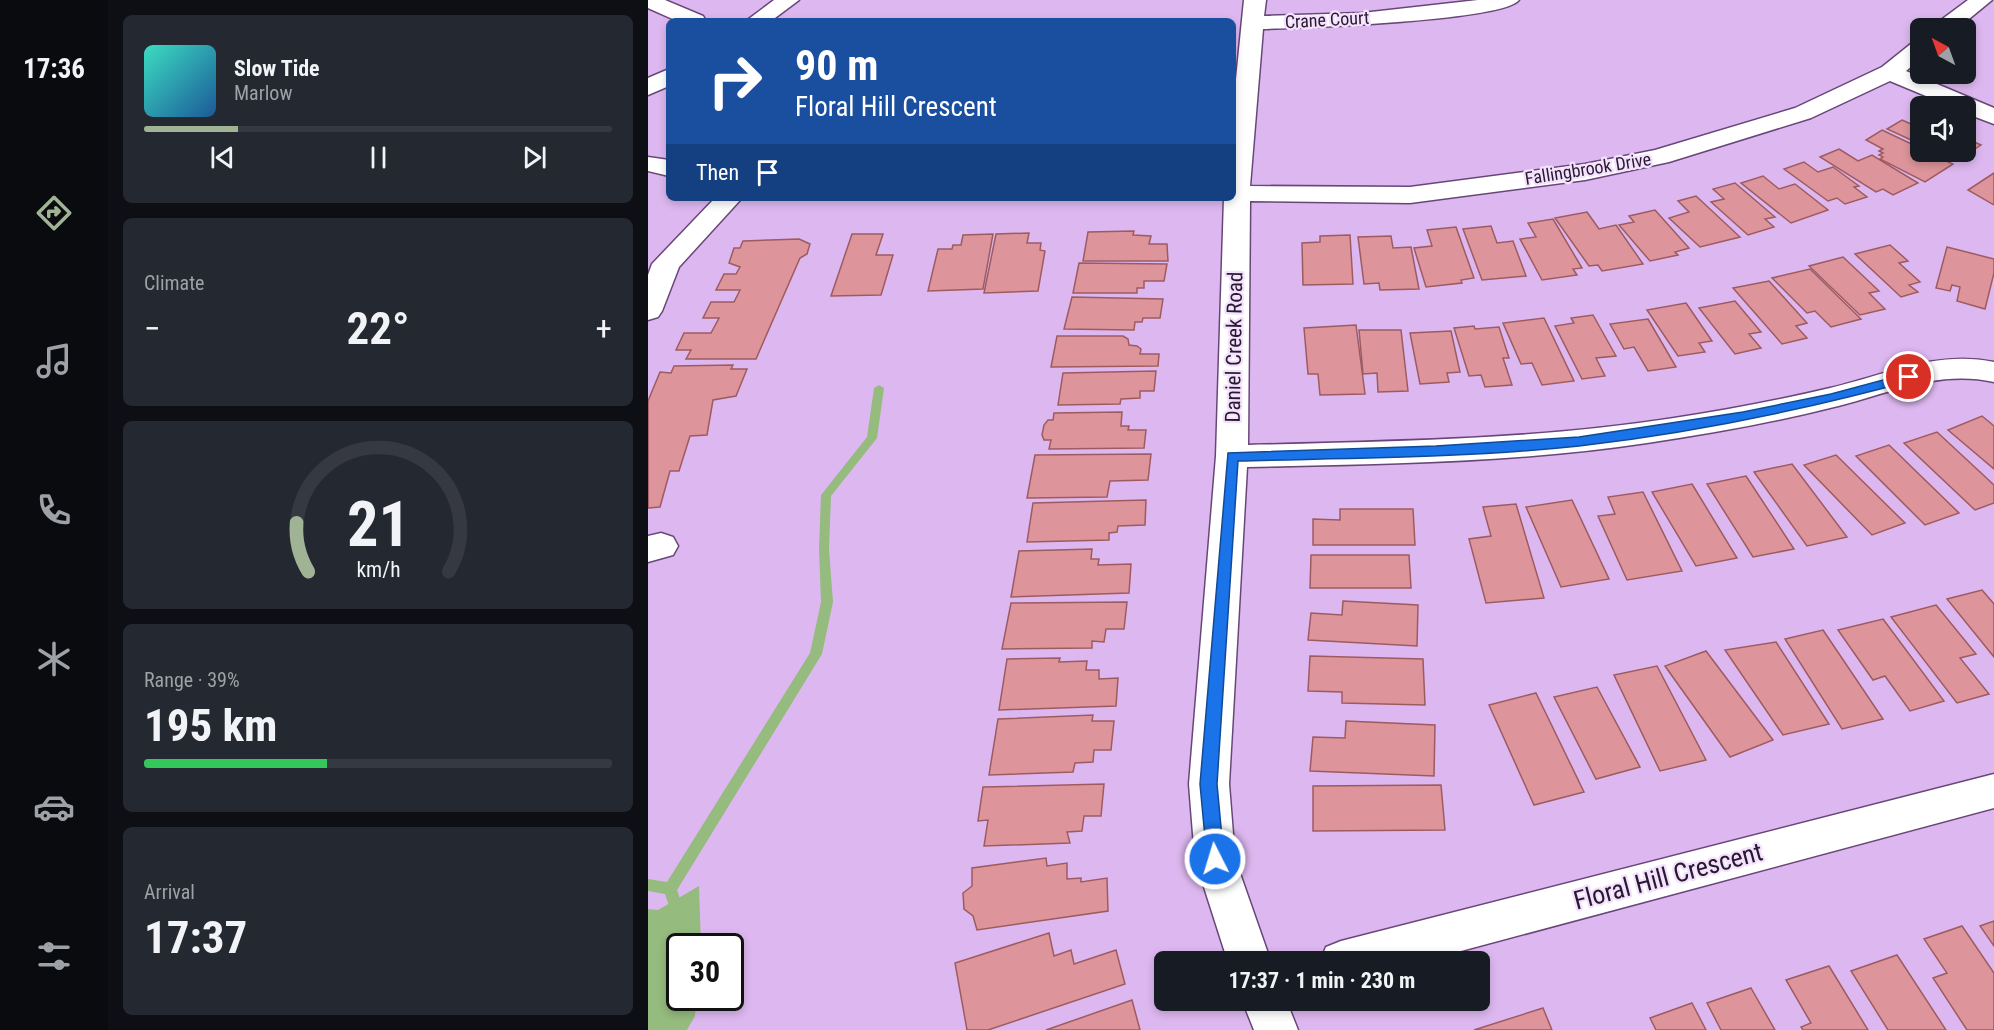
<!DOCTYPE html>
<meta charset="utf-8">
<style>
:root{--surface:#171b24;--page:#242831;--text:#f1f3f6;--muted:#9ea1a6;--line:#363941;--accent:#a0b395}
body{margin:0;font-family:"Roboto Condensed",sans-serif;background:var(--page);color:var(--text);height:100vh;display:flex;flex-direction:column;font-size:22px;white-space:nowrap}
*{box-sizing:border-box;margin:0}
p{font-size:20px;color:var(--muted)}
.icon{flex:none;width:33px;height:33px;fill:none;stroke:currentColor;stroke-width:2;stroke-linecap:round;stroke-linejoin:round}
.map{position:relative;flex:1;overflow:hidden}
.side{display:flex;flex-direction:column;gap:15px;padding:15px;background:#0d0f14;width:540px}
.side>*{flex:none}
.guide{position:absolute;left:18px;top:18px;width:570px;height:183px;border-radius:9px;box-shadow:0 3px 9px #0003;background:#1a4fa0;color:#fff;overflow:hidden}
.needle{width:39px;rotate:319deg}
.fabs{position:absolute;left:1262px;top:18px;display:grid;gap:12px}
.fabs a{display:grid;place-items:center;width:66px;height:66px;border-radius:9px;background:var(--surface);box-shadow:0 3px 9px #0003;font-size:30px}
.speed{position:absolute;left:18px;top:933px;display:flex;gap:12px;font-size:30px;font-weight:700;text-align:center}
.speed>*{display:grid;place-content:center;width:78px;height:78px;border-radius:50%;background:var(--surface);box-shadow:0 3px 9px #0003;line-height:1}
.speed .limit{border:3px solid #111;border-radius:9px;background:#fff;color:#111}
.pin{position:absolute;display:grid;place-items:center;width:51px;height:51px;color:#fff;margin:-26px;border:3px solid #fff;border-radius:50%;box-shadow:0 2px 6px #0007}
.me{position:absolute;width:66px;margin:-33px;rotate:355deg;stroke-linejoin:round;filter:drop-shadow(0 0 4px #0008)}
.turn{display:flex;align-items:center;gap:21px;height:126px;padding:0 30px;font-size:27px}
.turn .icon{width:78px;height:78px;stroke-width:2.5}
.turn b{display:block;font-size:42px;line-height:51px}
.then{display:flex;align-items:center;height:57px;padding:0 30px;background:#0003;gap:12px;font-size:22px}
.big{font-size:45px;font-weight:700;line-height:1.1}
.side .widget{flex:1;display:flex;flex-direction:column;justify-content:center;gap:9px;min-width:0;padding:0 21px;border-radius:9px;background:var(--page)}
.side .dial{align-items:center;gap:0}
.dial svg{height:156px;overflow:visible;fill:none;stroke:var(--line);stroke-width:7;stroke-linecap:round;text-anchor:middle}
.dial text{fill:var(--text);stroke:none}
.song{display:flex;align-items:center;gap:18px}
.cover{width:72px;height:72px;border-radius:9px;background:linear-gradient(135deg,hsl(170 70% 55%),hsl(210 70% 35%))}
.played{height:6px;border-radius:3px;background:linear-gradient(90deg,var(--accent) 20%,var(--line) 20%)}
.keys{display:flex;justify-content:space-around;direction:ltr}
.heat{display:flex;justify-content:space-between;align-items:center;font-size:33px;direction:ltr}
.charge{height:9px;border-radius:4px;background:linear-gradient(90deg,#34c759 39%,var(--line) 0)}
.trip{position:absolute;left:506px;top:951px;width:336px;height:60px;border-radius:9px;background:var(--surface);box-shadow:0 3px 9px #0003;font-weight:700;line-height:60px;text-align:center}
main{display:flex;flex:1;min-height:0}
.tab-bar{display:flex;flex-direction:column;width:108px;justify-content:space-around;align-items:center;background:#090b0e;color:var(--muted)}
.tab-bar .icon{width:42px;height:42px}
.tab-bar .current{color:var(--accent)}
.tab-bar b{font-size:27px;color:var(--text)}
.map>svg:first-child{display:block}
</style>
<main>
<nav class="tab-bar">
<b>17:36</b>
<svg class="icon current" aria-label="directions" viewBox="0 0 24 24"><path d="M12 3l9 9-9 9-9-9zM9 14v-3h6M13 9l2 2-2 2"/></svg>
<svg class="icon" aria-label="music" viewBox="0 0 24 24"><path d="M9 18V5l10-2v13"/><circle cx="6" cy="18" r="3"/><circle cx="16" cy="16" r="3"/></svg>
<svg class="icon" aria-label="phone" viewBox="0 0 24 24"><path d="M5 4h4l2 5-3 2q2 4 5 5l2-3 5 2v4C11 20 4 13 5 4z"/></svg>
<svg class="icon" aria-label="climate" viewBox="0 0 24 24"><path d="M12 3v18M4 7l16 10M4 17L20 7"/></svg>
<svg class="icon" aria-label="car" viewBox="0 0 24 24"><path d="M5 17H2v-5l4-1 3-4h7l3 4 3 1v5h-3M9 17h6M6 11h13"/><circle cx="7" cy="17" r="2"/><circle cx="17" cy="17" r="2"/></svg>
<svg class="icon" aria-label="filters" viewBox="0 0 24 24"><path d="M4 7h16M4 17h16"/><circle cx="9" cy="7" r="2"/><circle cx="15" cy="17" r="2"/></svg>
</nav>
<section class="side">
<div class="widget">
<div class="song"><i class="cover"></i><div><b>Slow Tide</b><p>Marlow</p></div></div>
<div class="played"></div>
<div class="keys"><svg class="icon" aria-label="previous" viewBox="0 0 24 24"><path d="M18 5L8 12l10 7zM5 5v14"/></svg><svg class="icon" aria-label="pause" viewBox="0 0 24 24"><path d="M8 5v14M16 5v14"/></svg><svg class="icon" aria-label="next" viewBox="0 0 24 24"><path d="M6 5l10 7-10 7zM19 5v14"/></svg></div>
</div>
<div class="widget"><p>Climate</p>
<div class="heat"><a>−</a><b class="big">22°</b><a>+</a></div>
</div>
<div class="widget dial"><svg viewBox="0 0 100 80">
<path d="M14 69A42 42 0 1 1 86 69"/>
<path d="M14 69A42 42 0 0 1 8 44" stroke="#a0b395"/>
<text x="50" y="56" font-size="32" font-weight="700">21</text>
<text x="50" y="72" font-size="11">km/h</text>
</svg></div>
<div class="widget"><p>Range · 39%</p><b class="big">195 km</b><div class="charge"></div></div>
<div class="widget"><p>Arrival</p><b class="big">17:37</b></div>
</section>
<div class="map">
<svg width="1346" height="1030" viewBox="0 0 1346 1030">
<rect width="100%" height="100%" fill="#ddb8f0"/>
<!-- water -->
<path fill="#95bb7e" d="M 51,886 L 53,946 L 32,946 L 32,998 L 48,998 L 47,1016 L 39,1030 L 0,1030 L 0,909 L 10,910 Z"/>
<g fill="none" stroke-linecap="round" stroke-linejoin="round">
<!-- stream -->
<path fill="#95bb7e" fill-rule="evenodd" d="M 231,385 L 236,388 L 229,438 L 183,496 L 181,549 L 185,602 L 174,654 L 29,890 L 35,908 L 29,916 L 24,918 L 19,916 L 17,912 L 21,906 L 17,894 L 0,891 L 0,879 L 19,882 L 162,653 L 173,602 L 171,549 L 173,495 L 219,437 L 226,388 Z"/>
</g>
<!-- building -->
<g fill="#dd959b" stroke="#9d5b61" stroke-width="1.5">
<path d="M 1254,120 L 1272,128 L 1272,144 L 1239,129 Z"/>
<path d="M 1234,130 L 1272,148 L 1272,152 L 1278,152 L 1305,164 L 1277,182 L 1232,159 L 1235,157 L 1231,155 L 1235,153 L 1231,151 L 1235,149 L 1218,140 Z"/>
<path d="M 1317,138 L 1333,145 L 1309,161 L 1288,152 L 1317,152 Z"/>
<path d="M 1191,149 L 1210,161 L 1224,155 L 1270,183 L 1245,195 L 1235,189 L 1228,192 L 1172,157 Z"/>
<path d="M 1156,162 L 1170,172 L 1185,167 L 1211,186 L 1206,187 L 1219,197 L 1197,204 L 1189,198 L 1180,201 L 1136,169 Z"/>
<path d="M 1346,173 L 1346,205 L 1320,190 Z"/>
<path d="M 1115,176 L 1131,189 L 1147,184 L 1180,210 L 1143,223 L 1093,183 Z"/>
<path d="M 1087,183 L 1127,217 L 1117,219 L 1126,227 L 1100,235 L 1063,202 L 1076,199 L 1065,189 Z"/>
<path d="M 1048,196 L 1092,237 L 1052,247 L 1021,218 L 1041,212 L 1030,201 Z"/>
<path d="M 1007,210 L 1041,248 L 1027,252 L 1030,255 L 1002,261 L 971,225 L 986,222 L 981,216 Z"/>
<path d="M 939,212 L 951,229 L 968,225 L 995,264 L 954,271 L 950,265 L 941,266 L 907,218 Z"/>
<path d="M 905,219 L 934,268 L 925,269 L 929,275 L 894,280 L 872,239 L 888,237 L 880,223 Z"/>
<path d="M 843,226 L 849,243 L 865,241 L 878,276 L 834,280 L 815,229 Z"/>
<path d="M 808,227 L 826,278 L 813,280 L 814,283 L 778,287 L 766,248 L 784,246 L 779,230 Z"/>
<path d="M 486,231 L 485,235 L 503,236 L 501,244 L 519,244 L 520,261 L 435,261 L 440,232 Z"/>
<path d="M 381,233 L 379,243 L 393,243 L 392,250 L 397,251 L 390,291 L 336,293 L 348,234 Z"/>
<path d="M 204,234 L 235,234 L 228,255 L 245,255 L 233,295 L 183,296 Z"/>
<path d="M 345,234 L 335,289 L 280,291 L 290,249 L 304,249 L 305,245 L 313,245 L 315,235 Z"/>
<path d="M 702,235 L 705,284 L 655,285 L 654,243 L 672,242 L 672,236 Z"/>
<path d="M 743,236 L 745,248 L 763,247 L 771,289 L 732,290 L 731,283 L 716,284 L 710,237 Z"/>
<path d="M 151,239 L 162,244 L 159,254 L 152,258 L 108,359 L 38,359 L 43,350 L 28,350 L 36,333 L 63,333 L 71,318 L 55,318 L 63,302 L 86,302 L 92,290 L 68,290 L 76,274 L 88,274 L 92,267 L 81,263 L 86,248 L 92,248 L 95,241 Z"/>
<path d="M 1242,245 L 1260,261 L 1251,263 L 1272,282 L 1261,285 L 1270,292 L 1253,297 L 1207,254 Z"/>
<path d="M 1299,247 L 1346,259 L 1346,273 L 1337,309 L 1309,301 L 1312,287 L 1304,285 L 1302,291 L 1288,288 Z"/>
<path d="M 1195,257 L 1231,291 L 1221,293 L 1237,309 L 1212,315 L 1161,266 Z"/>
<path d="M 431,263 L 519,264 L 516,281 L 496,281 L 496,288 L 489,288 L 489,293 L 425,293 Z"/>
<path d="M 1162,269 L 1213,319 L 1183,327 L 1167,311 L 1159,313 L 1124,278 Z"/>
<path d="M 1121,281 L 1159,323 L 1148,326 L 1159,338 L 1134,344 L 1085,288 Z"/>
<path d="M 424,297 L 515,299 L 512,318 L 495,318 L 494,322 L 487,322 L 486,330 L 416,329 Z"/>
<path d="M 1087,301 L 1113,332 L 1101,334 L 1113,348 L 1087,354 L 1051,308 Z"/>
<path d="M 1038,303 L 1064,341 L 1051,343 L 1057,352 L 1030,356 L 999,310 Z"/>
<path d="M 945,315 L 968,356 L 948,358 L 957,376 L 934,379 L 907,326 L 926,323 L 923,318 Z"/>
<path d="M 896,318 L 926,381 L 894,385 L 884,363 L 873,364 L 855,323 Z"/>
<path d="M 1000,319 L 1028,367 L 1000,371 L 986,347 L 976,349 L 962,324 Z"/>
<path d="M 708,325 L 717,394 L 672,395 L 670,374 L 660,374 L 656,328 Z"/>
<path d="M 826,326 L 827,329 L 851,327 L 861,358 L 855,358 L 864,385 L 837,387 L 833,375 L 821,376 L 806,328 Z"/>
<path d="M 711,330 L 753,330 L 760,391 L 730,392 L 729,373 L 715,374 Z"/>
<path d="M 803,331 L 812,372 L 799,373 L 801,382 L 772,384 L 762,333 Z"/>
<path d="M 409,336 L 475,336 L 480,339 L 481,345 L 489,346 L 493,349 L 492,354 L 511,354 L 510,366 L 403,367 Z"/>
<path d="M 85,365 L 83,369 L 99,369 L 88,396 L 65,400 L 59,435 L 42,436 L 31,471 L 22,471 L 12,507 L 0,508 L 0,401 L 12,372 L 23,373 L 26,366 Z"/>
<path d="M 508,371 L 506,391 L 492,391 L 492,398 L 473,399 L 472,404 L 410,405 L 415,373 Z"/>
<path d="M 474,412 L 473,426 L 481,426 L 480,430 L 498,430 L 496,448 L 401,449 L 403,440 L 396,440 L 394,435 L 396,425 L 400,420 L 405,420 L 406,413 Z"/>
<path d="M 1334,416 L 1346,426 L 1346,469 L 1300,430 Z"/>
<path d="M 1289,432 L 1346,485 L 1346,503 L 1327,510 L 1256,443 Z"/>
<path d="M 1241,445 L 1311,513 L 1277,525 L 1208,456 Z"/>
<path d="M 503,454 L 500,480 L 462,481 L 459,497 L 379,498 L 387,455 Z"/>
<path d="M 1188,455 L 1257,523 L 1224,535 L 1156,465 Z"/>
<path d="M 1144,464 L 1199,537 L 1159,546 L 1106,472 Z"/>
<path d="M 1098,476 L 1146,549 L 1105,557 L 1059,484 Z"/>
<path d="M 1044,484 L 1089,558 L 1048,566 L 1004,492 Z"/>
<path d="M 995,492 L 1034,571 L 979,580 L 950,516 L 967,514 L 960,497 Z"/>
<path d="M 498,500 L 497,525 L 470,526 L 469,532 L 461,533 L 461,540 L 379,542 L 385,503 Z"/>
<path d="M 924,500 L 961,579 L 913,587 L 878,507 Z"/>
<path d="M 868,504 L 896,598 L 838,603 L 821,539 L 843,536 L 835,507 Z"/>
<path d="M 692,509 L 765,509 L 767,545 L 665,545 L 665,519 L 692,520 Z"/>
<path d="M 444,549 L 443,559 L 451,559 L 450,565 L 483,564 L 481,593 L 363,597 L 371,551 Z"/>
<path d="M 663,555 L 761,555 L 763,588 L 662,588 Z"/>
<path d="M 1334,590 L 1346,604 L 1346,657 L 1299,599 Z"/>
<path d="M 695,601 L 770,605 L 769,646 L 660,640 L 663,613 L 694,615 Z"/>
<path d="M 479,602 L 476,629 L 458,629 L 456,642 L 444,641 L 444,648 L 354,649 L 363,603 Z"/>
<path d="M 1288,605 L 1328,654 L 1312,658 L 1341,694 L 1309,703 L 1243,617 Z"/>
<path d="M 1235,619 L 1296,701 L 1262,711 L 1237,676 L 1225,680 L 1190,630 Z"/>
<path d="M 1175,630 L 1235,719 L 1194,729 L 1137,639 Z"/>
<path d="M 1128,642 L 1181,724 L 1135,735 L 1077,650 Z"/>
<path d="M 1058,651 L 1125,740 L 1082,757 L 1017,666 Z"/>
<path d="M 662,656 L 775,659 L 777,705 L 694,703 L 694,692 L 660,691 Z"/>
<path d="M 412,658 L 411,662 L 439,661 L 438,670 L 451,670 L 451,679 L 470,678 L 468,706 L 351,710 L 359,659 Z"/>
<path d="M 1009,666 L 1058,760 L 1012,771 L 966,675 Z"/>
<path d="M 949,687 L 992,767 L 948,779 L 906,697 Z"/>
<path d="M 888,693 L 936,792 L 886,805 L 841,705 Z"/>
<path d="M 445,715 L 444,721 L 466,721 L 463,750 L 446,750 L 445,762 L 427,763 L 425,772 L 341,775 L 350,719 Z"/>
<path d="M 698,721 L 787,725 L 786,776 L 662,771 L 665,737 L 697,738 Z"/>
<path d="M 456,784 L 453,816 L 436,816 L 434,831 L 419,832 L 422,843 L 336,846 L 340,820 L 330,821 L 335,787 Z"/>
<path d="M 793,785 L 797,830 L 665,831 L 665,786 Z"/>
<path d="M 398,858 L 399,866 L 419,863 L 419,879 L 433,878 L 433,882 L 459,878 L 460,911 L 329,930 L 325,916 L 316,909 L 315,893 L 324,886 L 324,868 Z"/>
<path d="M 1346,921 L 1346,946 L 1332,926 Z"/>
<path d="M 1314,926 L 1346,973 L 1346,1030 L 1319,1030 L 1285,978 L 1299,973 L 1276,939 Z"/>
<path d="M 401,933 L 406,956 L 423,950 L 426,964 L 468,950 L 477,984 L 340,1030 L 319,1030 L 307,963 Z"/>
<path d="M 1249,955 L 1298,1030 L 1240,1030 L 1203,971 Z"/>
<path d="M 1181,966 L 1220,1030 L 1155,1030 L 1153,1027 L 1163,1023 L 1138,980 Z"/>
<path d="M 1103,988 L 1127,1030 L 1073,1030 L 1059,1003 Z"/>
<path d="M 484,1000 L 492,1030 L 398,1030 Z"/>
<path d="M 1044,1003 L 1058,1030 L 1008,1030 L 1002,1018 Z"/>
<path d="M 895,1008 L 904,1030 L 826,1030 Z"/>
</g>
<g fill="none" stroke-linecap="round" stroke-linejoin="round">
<!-- minor casing -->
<g stroke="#684778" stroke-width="3">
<g id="minor">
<path d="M 0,0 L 17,0 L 55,16 L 58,21 L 29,21 L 0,8 Z"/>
<path d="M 126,0 L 151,0 L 123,21 L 98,21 Z"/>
<path d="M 596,0 L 618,0 L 616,16 L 714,13 L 830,0 L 871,0 C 856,21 651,28 615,29 L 602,186 L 762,187 L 937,164 L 1007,150 L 1147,108 L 1234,67 L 1264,43 L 1272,41 L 1272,59 L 1258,71 L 1346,108 L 1346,124 L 1317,113 L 1317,106 L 1302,106 L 1242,81 L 1163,118 L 1021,162 L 937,180 L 762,203 L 602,201 L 600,445 C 743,441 885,440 1026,418 C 1078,410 1131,400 1182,388 C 1238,375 1288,350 1346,362 L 1346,382 C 1288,369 1238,395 1182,408 C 1122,423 1060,434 999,443 C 866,463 733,464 599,467 L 581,784 L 587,859 L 623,962 L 580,962 L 547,859 L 541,784 L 568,456 L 576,198 L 585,198 L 585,109 Z"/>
<path d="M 1320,0 L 1344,0 L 1310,28 L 1286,28 L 1289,23 Z"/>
<path d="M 21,69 L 21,86 L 0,95 L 0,78 Z"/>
<path d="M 0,157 L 21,160 L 21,176 L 0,171 Z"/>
<path d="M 67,198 L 94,198 L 31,267 L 14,311 L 10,317 L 0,320 L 0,275 L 4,264 Z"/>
<path d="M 13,533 L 25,537 L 30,546 L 25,555 L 0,562 L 0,536 Z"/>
<path d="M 1346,774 L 1346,808 L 772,962 L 672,962 L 678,947 L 693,941 Z"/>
<path d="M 594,1000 L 638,1000 L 650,1030 L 606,1030 Z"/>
</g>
</g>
<!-- minor -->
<use href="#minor" fill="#fff" fill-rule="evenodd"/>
</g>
<!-- route -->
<path fill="#1a73e8" stroke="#114b97" stroke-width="1.5" d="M 1261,373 L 1267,377 L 1266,380 C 1156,410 1044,433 931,446 C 819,458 704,458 590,461 L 569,784 L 576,859 L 573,864 L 567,867 L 561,864 L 559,859 L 552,784 L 580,453 L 788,446 L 931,437 L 1095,412 L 1183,394 Z"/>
<g text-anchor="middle" stroke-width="4.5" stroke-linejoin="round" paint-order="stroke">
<!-- far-street labels -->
<g font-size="18" fill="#27192e" stroke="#f4e1fe">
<text transform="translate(679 20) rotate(-3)" y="6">Crane Court</text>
<text transform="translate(940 169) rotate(-9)" y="6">Fallingbrook Drive</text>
</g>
<!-- street labels -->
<g font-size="21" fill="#27192e" stroke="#f4e1fe">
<text transform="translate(586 347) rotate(-89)" y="7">Daniel Creek Road</text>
</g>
<!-- near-street labels -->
<g font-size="26" fill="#27192e" stroke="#f4e1fe">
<text transform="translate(1020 876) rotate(-15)" y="9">Floral Hill Crescent</text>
</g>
</g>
</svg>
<div class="fabs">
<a><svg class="needle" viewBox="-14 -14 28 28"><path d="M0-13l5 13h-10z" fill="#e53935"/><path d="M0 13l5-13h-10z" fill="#9ea1a6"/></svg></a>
<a><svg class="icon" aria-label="sound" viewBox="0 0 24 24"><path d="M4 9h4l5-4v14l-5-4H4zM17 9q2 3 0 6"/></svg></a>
</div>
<div class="speed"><div class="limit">30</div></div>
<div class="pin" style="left:1261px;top:377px;background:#d93025"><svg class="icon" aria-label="arrive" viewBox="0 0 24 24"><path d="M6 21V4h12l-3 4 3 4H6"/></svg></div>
<svg class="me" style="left:567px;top:859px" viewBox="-20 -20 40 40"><circle r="17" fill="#1a73e8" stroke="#fff" stroke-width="3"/><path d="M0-11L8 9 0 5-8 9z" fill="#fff"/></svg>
<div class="trip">17:37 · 1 min · 230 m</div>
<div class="guide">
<div class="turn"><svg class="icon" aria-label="right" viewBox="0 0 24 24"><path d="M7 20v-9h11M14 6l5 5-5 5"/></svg><div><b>90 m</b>Floral Hill Crescent</div></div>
<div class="then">Then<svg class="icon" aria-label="arrive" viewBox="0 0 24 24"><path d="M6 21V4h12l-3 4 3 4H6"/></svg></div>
</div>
</div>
</main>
